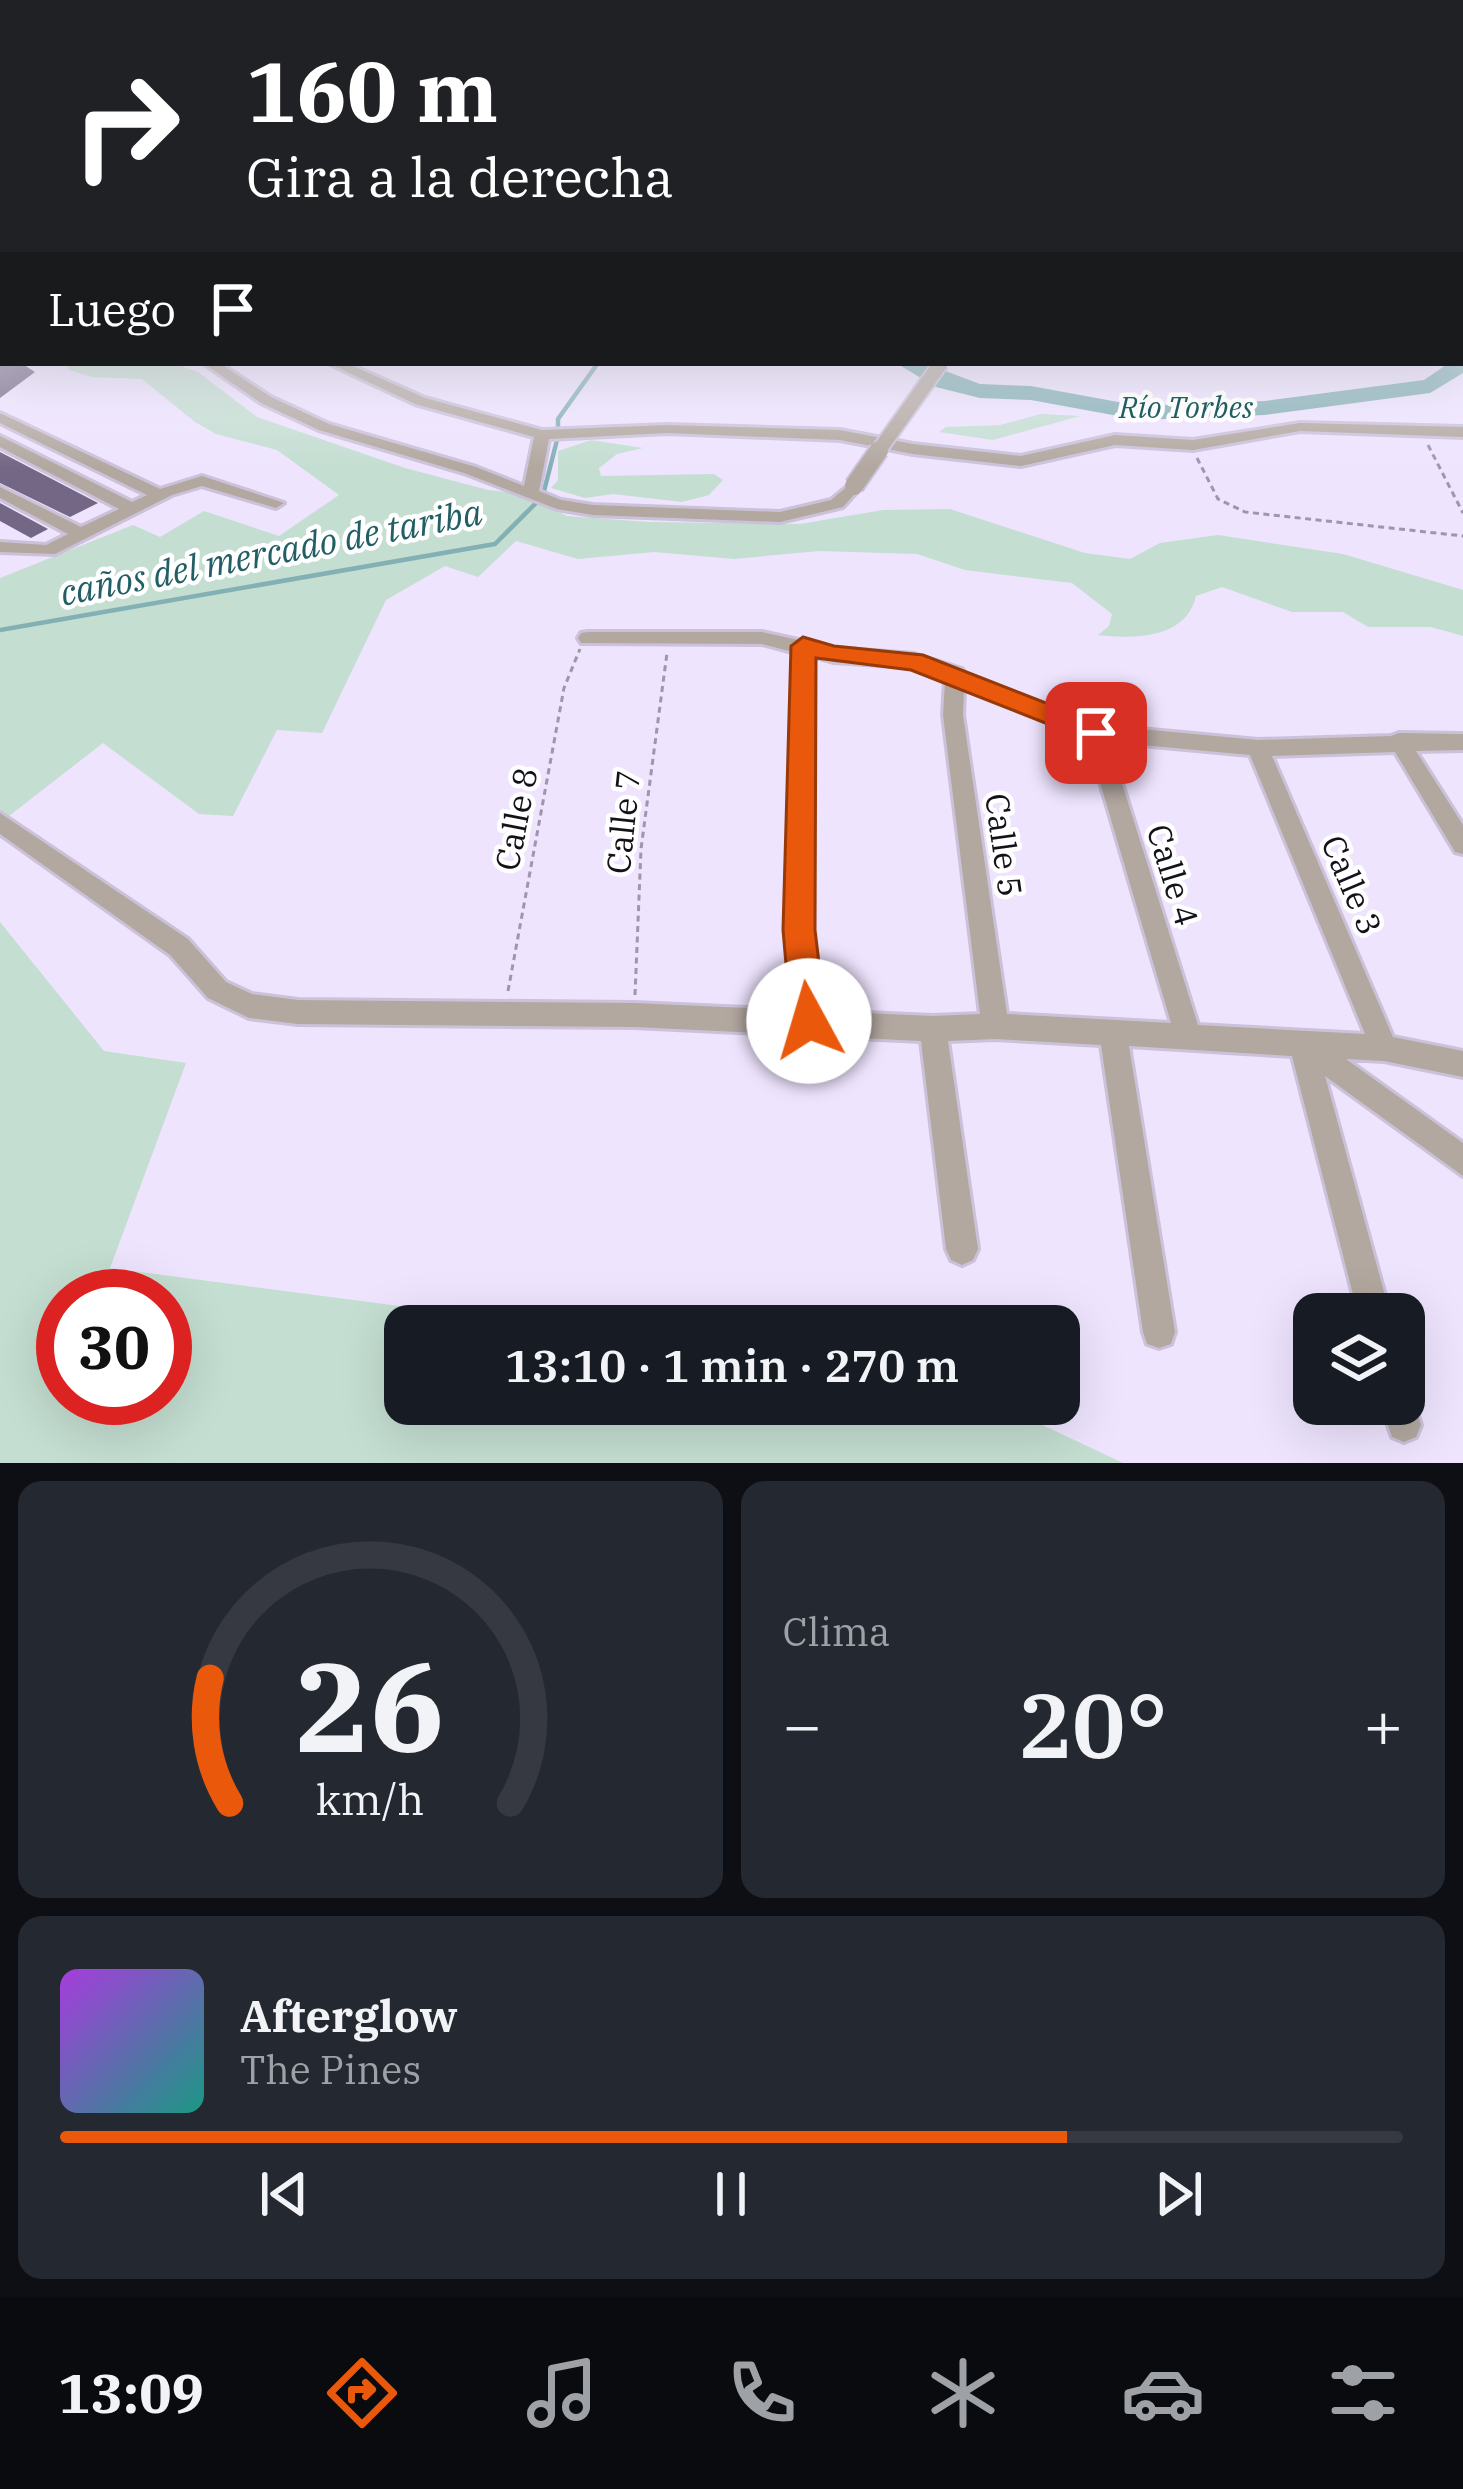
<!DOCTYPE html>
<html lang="es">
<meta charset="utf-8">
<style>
:root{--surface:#171b24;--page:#242831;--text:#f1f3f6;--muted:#9ea1a6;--line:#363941;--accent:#ea580c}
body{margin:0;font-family:"IBM Plex Serif",serif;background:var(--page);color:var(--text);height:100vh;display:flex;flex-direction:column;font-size:45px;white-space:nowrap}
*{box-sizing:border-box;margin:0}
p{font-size:39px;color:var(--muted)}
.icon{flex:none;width:66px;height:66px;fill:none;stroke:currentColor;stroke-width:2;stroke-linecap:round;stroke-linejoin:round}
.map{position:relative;height:1463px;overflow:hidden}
.sheet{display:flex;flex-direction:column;gap:18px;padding:18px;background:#0d0f14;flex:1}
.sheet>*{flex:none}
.hud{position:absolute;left:0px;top:0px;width:1464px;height:366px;box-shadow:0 12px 48px #0002;background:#202124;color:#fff;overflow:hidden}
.fabs{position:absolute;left:1293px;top:1293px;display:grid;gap:24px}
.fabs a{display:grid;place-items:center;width:132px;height:132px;border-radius:24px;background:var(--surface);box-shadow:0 12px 48px #0002;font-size:60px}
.speed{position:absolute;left:36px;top:1269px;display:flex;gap:24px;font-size:60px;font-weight:700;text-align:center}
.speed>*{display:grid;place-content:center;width:156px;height:156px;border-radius:50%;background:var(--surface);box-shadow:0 12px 48px #0002;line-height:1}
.speed .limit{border:18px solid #d22;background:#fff;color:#111}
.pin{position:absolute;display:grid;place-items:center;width:102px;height:102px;color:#fff;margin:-51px;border-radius:24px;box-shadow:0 6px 18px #0006}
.me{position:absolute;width:132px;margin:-66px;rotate:354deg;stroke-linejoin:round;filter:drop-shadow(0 0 9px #0008)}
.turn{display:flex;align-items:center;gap:42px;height:252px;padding:0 48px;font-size:54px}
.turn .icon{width:156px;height:156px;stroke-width:2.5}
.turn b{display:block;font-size:84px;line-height:102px}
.then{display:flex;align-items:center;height:114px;padding:0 48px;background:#0003;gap:24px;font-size:45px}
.big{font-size:90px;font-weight:600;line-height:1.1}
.sheet .tile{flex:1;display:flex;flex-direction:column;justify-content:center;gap:18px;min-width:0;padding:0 42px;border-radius:24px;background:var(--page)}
.sheet .dial{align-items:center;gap:0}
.dial svg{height:312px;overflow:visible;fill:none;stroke:var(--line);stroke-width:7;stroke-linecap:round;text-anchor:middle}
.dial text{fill:var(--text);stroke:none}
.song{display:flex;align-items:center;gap:36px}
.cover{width:144px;height:144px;border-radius:18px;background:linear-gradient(135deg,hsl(280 70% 55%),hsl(170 70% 35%))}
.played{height:12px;border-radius:6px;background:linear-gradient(90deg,var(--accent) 75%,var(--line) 75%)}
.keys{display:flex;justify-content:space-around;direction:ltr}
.heat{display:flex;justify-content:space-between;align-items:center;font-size:66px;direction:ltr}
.sheet .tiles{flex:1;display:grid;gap:18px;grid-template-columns:1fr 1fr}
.tile:last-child{grid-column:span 2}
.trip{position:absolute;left:384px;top:1305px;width:696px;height:120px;border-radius:24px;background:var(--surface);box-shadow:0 12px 48px #0002;font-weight:600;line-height:120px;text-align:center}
.menu{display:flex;height:192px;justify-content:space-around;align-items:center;background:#090b0e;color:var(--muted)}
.menu .icon{width:84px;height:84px}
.menu .selected{color:var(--accent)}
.menu b{font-size:54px;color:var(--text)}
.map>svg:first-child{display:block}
</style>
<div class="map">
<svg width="1463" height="1463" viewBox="0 0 1463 1463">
<rect width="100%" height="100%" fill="#eee4fe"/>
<!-- green -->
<g fill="#c4ded1" fill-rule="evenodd">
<path d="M 66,363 L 172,363 L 198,372 L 257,417 L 405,468 L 488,490 L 524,494 L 567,516 L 649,522 L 800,524 L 883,510 L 950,509 L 1085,553 L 1130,559 L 1160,543 L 1218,535 L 1343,554 L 1463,590 L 1463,636 L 1431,627 L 1368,627 L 1343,612 L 1292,612 L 1222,587 L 1196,596 C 1186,639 1135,639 1098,635 L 1109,626 L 1112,614 L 1072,583 L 965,570 L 917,554 L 819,551 L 734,559 L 654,552 L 578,559 L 516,541 L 478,577 L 445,566 L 386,600 L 322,733 L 277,730 L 233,816 L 199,814 L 103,743 L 0,823 L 0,578 L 133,525 L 160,537 L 204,511 L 279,536 L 339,495 L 277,450 L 216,434 L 195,422 L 142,379 L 92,377 L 69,370 Z"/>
<path d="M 1041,414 L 1080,416 L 993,440 L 939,432 L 946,427 L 1000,425 Z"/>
<path d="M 591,440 L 643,448 L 617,454 L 599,468 L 601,476 L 714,474 L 723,480 L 709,495 L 682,502 L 613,494 L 585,498 L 551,488 L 558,480 L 558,451 Z"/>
<path d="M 0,922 L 104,1051 L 186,1063 L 110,1268 L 551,1326 L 405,1326 L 405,1404 L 998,1404 L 1123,1463 L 0,1463 ZM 63,1296 L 165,1296 L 165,1398 L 63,1398 Z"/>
</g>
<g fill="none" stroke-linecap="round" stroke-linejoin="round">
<!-- stream -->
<g stroke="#83b0b4" stroke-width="4.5">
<path d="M 558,431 L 558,419 L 598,363"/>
<path d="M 543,495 L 557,440"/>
<path d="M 0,630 L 495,544 L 539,500"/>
</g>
<!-- river -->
<path fill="#83b0b4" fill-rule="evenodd" d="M 1463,357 L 1463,373 L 1430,393 L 1265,415 L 1140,420 L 1031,400 L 980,398 L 936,387 L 896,363 L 924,363 L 980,384 L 1031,386 L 1140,406 L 1265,401 L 1424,380 L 1449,363 L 1461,363 Z"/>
</g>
<!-- building -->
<g fill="#736785">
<path d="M 0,363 L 21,363 L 35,372 L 0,398 Z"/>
<path d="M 0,452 L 98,503 L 70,517 L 0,483 Z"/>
<path d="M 0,503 L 48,529 L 31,538 L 0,521 Z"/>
</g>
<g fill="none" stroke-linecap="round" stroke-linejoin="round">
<!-- minor casing -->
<g stroke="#cbc2da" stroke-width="6">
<g id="minor">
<path d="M 0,263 L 3,263 L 3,268 L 0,267 Z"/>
<path d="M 3,328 L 3,336 L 0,337 L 0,329 Z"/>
<path d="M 203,363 L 219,363 L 271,397 L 329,424 L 476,467 L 524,486 L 534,437 L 415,404 L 328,363 L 346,363 L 425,398 L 542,430 L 667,425 L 840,430 L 913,444 L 1021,456 L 1115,435 L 1193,440 L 1300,423 L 1463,427 L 1463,437 L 1300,431 L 1193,450 L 1115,445 L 1021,466 L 913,454 L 840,440 L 667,433 L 549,439 L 539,491 L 561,500 L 593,505 L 780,512 L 831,500 L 854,481 L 862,486 L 843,507 L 780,522 L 593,515 L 557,509 L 464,473 L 319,430 L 261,403 Z"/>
<path d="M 0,413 L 160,489 L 202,476 L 284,503 L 276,508 L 202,486 L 172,495 L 55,554 L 0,552 L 0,542 L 46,545 L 68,534 L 0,498 L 0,487 L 81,527 L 119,509 L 0,447 L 0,436 L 132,502 L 147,495 L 0,423 Z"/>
<path d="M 588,632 L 762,632 L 834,648 L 914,654 L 962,669 L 965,673 L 1098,725 L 1258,740 L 1391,736 L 1399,733 L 1463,734 L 1463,750 L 1416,751 L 1463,825 L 1463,854 L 1455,852 L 1395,752 L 1272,756 L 1393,1037 L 1463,1051 L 1463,1077 L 1384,1061 L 1346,1059 L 1463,1143 L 1463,1176 L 1325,1076 L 1390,1314 L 1358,1314 L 1292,1056 L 1129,1046 L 1175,1332 L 1171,1344 L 1159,1348 L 1147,1344 L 1143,1332 L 1101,1045 L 995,1039 L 948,1041 L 978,1249 L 973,1260 L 962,1265 L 951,1260 L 946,1249 L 921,1041 L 634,1027 L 298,1024 L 249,1018 L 208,998 L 170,955 L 0,834 L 0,813 L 188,939 L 226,982 L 252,994 L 298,1000 L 634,1003 L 795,1010 L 787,930 L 793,652 L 762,644 L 581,643 L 578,638 L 581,633 ZM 813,656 L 834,662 L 911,667 L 945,681 L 943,715 L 980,1014 L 933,1016 L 821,1011 L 811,930 ZM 964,689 L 1087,738 L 1171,1023 L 1007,1014 L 963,715 ZM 1109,742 L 1250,755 L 1365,1034 L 1198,1025 Z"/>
<path d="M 1404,1389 L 1410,1392 L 1421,1425 L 1416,1437 L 1404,1442 L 1392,1437 L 1381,1404 L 1404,1404 Z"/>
</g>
</g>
<!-- highway casing -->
<g stroke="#cbc2da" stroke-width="6">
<g id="highway">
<rect x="1461" y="263" width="2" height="8"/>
<rect x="1461" y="282" width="2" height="10"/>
</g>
</g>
<!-- path -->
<g stroke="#9e96aa" stroke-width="3" stroke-dasharray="6 4.5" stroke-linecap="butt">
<path d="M 1428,445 L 1463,513"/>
<path d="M 1197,458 L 1218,499 L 1245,512 L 1463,536"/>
<path d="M 508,991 L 564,688 L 580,649"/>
<path d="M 635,995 L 641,849 L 667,653"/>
</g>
<!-- minor -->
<use href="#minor" fill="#b2a8a0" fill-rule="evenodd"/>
<!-- highway -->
<use href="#highway" fill="#715d4d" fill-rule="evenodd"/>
<!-- minor-bridge-far1 casing -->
<g stroke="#cbc2da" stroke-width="18" stroke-linecap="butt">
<path id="minor-bridge-far1" d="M 877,453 L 941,363"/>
</g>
<!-- minor-bridge casing -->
<g stroke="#cbc2da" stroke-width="22" stroke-linecap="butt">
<path id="minor-bridge" d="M 854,486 L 879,450"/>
</g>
<!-- minor-bridge-far1 -->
<use href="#minor-bridge-far1" stroke="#b2a8a0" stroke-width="14"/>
<!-- minor-bridge -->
<use href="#minor-bridge" stroke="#b2a8a0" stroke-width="18"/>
</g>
<!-- sky -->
<linearGradient id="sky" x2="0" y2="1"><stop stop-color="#7fb2d3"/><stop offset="0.56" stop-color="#f7f3ff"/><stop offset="1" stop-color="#f7f3ff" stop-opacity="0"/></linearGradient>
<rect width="1463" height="468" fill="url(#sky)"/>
<!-- route -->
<path fill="#ea580c" stroke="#983908" stroke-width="3" d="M 803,637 L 834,646 L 923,655 L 1105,726 L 1109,733 L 1096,743 L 911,670 L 816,658 L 815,930 L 826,1021 L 821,1032 L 809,1037 L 797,1032 L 791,1021 L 783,930 L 791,646 Z"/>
<g text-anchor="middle" stroke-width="9" stroke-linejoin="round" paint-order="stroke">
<!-- far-water labels -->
<g font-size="30" font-style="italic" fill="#225f64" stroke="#fff">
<text x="1186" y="418">Río Torbes</text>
</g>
<!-- street labels -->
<g font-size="33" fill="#15111a" stroke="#fff">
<text transform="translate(516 819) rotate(-79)" y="12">Calle 8</text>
<text transform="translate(623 822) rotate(-84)" y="12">Calle 7</text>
<text transform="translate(1004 845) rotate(82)" y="12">Calle 5</text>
<text transform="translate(1173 875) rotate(73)" y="12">Calle 4</text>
<text transform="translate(1352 885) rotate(67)" y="12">Calle 3</text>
</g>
<!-- water labels -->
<g font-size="36" font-style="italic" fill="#225f64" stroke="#fff">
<text transform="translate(271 552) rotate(-11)" y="13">caños del mercado de tariba</text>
</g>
</g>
</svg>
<div class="fabs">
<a><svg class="icon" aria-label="layers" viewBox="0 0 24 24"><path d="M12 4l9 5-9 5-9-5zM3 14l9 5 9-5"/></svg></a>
</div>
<div class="speed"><div class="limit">30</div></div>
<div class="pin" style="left:1096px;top:733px;background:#d93025"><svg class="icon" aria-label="arrive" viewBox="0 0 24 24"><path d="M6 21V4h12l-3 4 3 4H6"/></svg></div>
<svg class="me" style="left:809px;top:1021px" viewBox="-20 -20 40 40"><circle r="19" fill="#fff"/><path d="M0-13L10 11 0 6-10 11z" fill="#ea580c"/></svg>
<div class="trip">13:10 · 1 min · 270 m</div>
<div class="hud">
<div class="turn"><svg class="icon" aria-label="right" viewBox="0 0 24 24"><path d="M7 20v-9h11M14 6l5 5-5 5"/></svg><div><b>160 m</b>Gira a la derecha</div></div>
<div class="then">Luego<svg class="icon" aria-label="arrive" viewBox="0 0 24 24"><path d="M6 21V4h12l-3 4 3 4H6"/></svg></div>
</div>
</div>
<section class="sheet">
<div class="tiles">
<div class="tile dial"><svg viewBox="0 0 100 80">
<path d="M14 69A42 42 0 1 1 86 69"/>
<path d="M14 69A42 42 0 0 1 9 37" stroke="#ea580c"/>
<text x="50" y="56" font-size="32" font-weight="700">26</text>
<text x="50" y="72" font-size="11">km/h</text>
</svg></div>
<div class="tile"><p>Clima</p>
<div class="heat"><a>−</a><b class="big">20°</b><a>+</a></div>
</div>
<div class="tile">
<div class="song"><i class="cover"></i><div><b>Afterglow</b><p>The Pines</p></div></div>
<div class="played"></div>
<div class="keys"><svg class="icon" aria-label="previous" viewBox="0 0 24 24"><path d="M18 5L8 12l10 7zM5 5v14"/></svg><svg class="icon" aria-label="pause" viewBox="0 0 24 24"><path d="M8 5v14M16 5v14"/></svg><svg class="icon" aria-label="next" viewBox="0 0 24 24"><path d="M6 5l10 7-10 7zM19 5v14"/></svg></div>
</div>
</div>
</section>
<nav class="menu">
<b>13:09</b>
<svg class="icon selected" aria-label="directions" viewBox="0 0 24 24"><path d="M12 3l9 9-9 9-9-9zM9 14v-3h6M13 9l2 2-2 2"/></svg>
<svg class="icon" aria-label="music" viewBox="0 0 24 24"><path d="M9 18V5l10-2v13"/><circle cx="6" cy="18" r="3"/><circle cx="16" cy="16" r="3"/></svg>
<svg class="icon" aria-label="phone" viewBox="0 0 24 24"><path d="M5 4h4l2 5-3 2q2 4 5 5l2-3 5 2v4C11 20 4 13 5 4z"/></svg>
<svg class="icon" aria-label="climate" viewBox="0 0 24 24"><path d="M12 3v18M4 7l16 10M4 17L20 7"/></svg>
<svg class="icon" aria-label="car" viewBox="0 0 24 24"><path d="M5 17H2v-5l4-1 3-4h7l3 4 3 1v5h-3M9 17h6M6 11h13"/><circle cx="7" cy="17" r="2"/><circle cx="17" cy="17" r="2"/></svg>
<svg class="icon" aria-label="filters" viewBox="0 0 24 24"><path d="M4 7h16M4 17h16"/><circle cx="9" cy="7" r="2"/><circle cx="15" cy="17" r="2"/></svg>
</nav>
